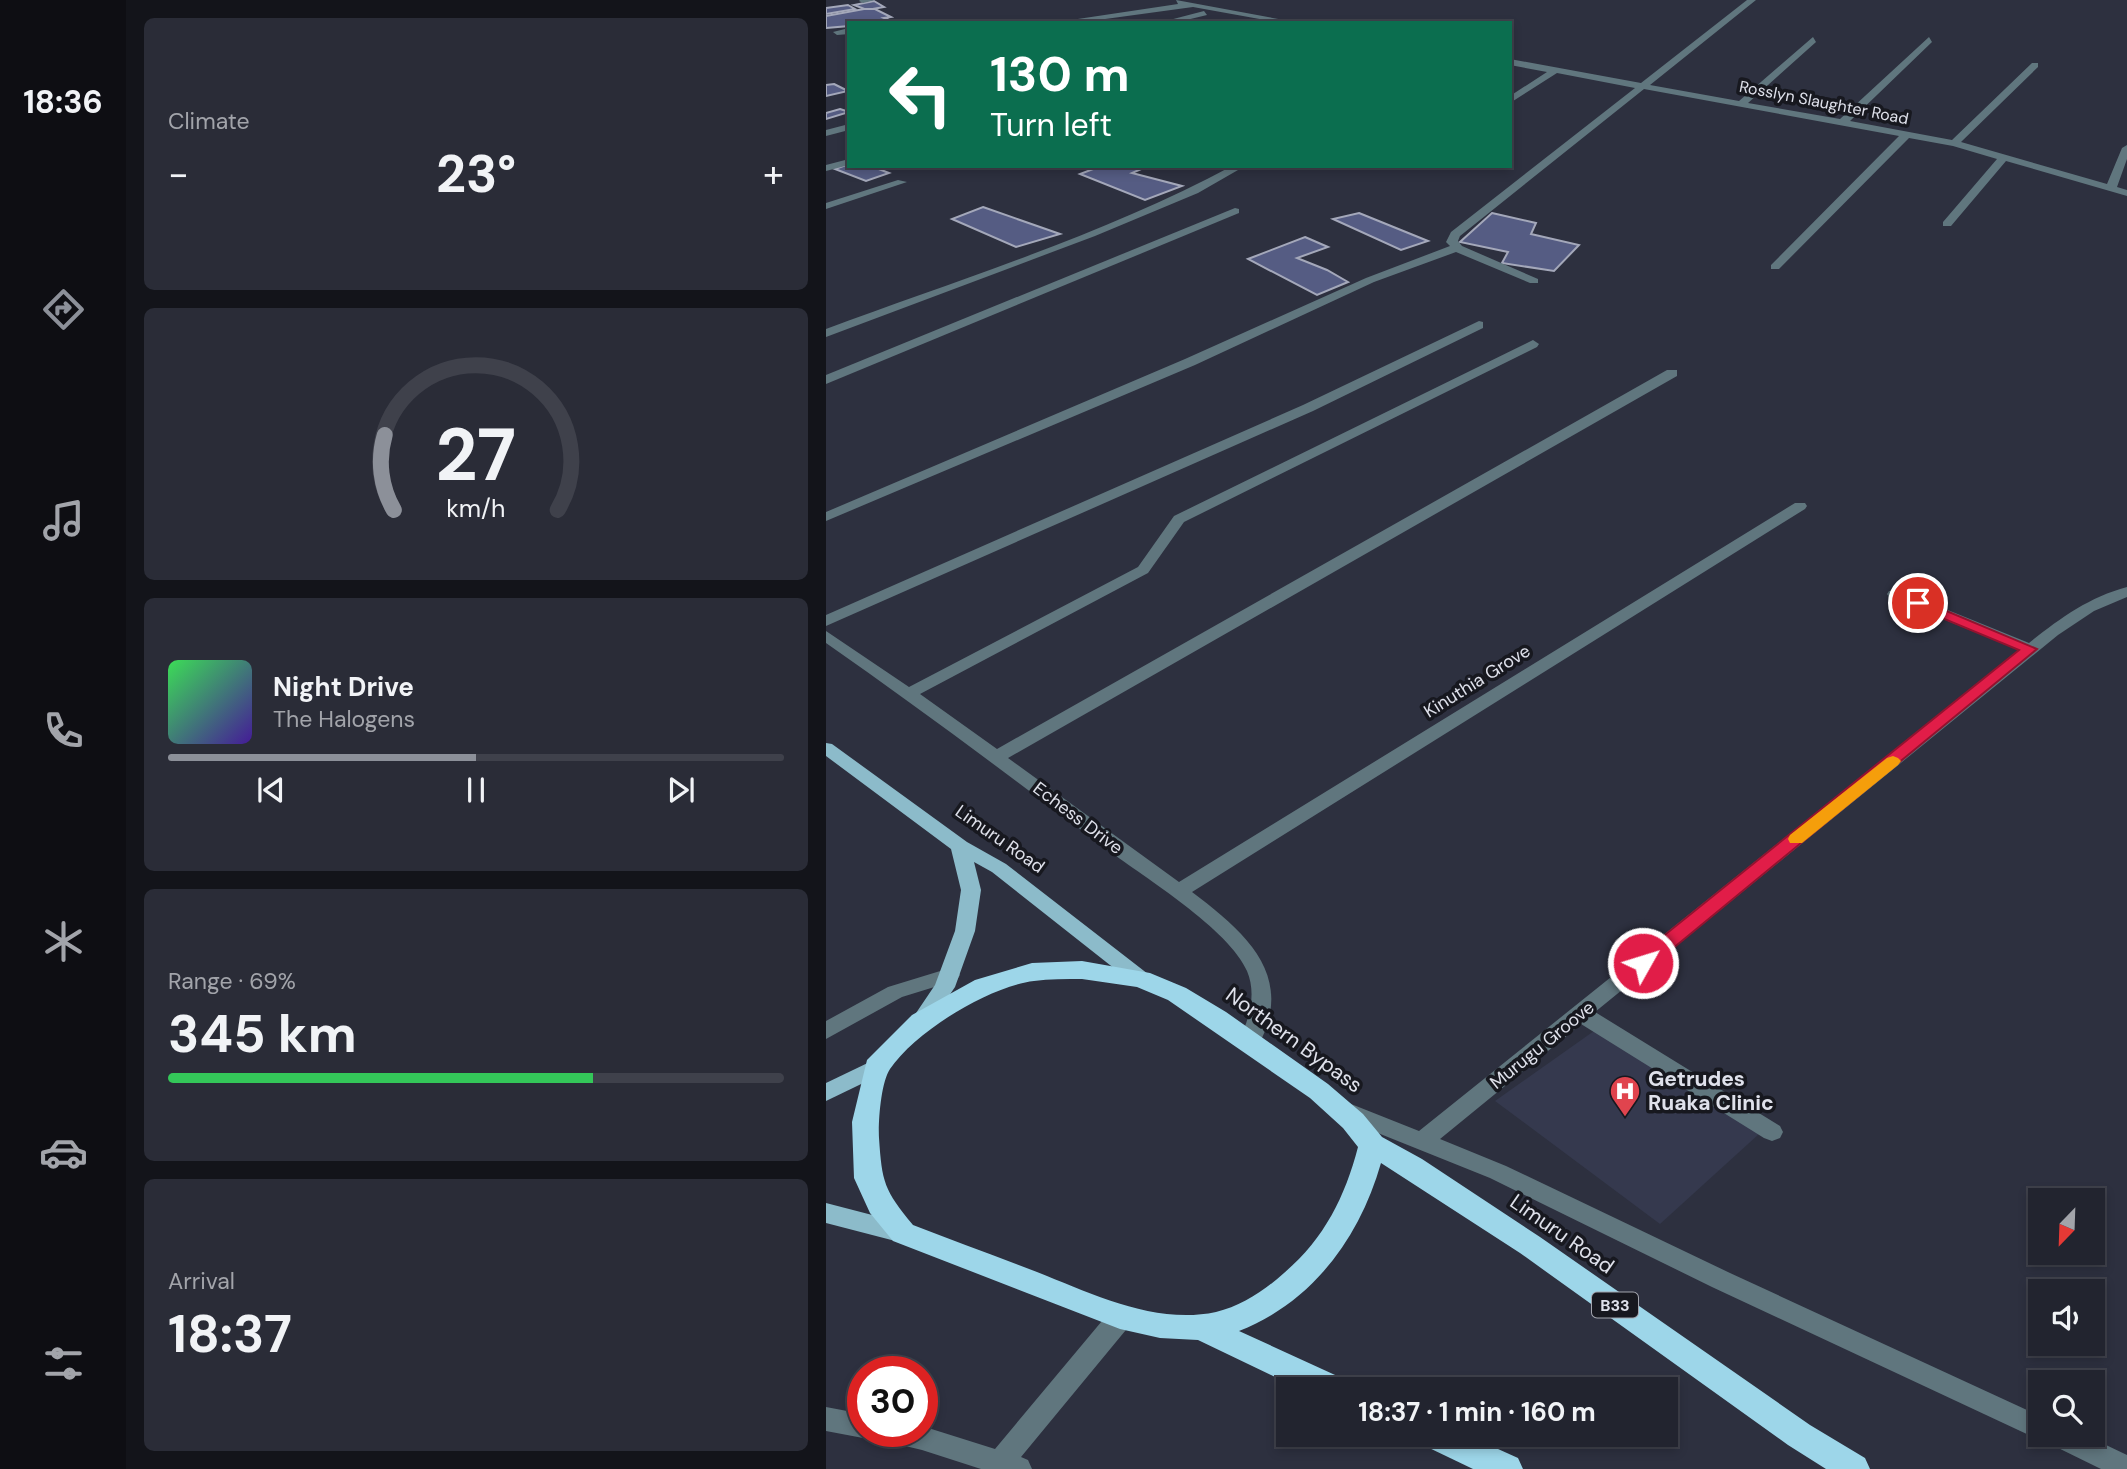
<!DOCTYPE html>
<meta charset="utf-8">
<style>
:root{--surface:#22242f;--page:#2a2c37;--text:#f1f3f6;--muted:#a2a4aa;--line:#3f414b;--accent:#8c9099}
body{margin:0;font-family:"DM Sans",sans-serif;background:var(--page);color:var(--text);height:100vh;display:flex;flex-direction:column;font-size:26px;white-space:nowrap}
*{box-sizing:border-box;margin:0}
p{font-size:23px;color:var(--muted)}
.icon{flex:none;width:38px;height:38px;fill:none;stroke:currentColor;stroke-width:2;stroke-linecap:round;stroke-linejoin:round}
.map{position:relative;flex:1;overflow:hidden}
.panel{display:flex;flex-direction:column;gap:18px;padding:18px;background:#13141a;width:700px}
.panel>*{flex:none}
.hud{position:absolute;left:21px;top:21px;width:665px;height:147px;border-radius:0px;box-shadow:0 4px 10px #0003,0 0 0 2px var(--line);background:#0b6e4f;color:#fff;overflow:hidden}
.needle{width:46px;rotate:203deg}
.fabs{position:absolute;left:1202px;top:1188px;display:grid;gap:14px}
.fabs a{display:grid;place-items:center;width:77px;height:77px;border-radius:0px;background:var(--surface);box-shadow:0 4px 10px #0003,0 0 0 2px var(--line);font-size:35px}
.speed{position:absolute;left:21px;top:1356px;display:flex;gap:14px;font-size:35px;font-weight:700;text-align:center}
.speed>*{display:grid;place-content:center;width:91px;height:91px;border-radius:50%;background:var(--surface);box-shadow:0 4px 10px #0003,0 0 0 2px var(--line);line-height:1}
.speed .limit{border:10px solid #d22;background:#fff;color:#111}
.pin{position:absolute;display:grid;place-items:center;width:60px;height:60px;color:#fff;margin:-30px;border:4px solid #fff;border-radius:50%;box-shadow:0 2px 7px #0007}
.me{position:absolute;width:77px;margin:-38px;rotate:51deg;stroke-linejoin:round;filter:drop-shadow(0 0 5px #0008)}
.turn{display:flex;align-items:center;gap:24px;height:147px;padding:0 28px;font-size:32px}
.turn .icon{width:91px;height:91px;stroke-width:2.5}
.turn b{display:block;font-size:49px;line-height:60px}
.big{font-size:52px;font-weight:700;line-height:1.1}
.panel .card{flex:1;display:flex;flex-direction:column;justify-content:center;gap:10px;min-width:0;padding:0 24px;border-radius:10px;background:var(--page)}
.panel .dial{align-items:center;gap:0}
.dial svg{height:182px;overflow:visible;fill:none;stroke:var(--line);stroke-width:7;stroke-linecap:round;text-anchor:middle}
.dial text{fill:var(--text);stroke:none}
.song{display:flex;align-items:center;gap:21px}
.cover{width:84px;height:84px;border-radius:10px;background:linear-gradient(135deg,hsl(130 70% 55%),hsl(260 70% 35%))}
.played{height:7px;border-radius:4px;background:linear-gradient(90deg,var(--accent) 50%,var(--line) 50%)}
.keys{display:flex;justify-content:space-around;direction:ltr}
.heat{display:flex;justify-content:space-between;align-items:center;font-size:38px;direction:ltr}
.charge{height:10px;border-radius:5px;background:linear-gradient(90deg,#34c759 69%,var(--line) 0)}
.trip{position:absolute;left:450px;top:1377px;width:402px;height:70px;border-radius:0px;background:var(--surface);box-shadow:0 4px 10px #0003,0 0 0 2px var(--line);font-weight:700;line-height:70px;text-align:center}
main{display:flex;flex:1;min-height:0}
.tab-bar{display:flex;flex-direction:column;width:126px;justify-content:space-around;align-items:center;background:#0e0e13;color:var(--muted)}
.tab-bar .icon{width:49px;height:49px}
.tab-bar .current{color:var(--accent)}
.tab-bar b{font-size:32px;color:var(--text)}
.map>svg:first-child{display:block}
</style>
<main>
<nav class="tab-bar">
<b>18:36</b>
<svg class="icon current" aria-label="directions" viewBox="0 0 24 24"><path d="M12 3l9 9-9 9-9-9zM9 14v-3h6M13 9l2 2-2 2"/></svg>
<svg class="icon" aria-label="music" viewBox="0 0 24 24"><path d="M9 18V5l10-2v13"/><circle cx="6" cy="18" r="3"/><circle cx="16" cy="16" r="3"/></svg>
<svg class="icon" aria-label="phone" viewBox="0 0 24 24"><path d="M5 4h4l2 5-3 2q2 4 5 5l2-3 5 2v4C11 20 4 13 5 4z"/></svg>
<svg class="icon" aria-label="climate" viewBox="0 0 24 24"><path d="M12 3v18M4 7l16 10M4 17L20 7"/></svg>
<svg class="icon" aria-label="car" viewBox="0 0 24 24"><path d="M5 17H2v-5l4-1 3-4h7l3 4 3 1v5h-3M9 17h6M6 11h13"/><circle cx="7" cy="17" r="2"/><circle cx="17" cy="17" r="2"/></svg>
<svg class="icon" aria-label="filters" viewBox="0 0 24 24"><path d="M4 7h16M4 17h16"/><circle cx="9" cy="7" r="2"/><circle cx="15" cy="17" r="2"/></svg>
</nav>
<section class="panel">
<div class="card"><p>Climate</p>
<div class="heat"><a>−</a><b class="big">23°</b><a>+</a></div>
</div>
<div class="card dial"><svg viewBox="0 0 100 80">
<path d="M14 69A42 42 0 1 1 86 69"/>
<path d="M14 69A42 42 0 0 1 10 36" stroke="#8c9099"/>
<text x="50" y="56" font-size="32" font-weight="700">27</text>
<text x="50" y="72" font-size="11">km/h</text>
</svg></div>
<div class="card">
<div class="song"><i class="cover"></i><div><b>Night Drive</b><p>The Halogens</p></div></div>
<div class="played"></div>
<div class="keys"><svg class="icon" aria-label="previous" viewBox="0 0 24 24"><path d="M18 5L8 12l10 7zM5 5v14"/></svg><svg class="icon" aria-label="pause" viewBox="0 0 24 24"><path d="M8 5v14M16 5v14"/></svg><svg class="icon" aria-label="next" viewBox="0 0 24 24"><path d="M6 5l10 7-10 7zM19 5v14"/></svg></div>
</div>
<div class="card"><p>Range · 69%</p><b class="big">345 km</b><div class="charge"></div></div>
<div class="card"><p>Arrival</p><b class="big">18:37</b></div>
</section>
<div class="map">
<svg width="1301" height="1469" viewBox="0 0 1301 1469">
<rect width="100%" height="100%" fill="#2d303f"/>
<!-- built -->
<path fill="#35394e" d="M 768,1031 L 933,1134 L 834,1224 L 669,1101 Z"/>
<!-- building -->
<g fill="#555c83" stroke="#a4a8ba" stroke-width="2">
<path d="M 48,1 L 58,7 L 41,10 L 28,5 Z"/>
<path d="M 22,5 L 29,9 L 0,14 L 0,8 Z"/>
<path d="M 38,9 L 49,9 L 65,17 L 58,18 L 63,20 L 48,23 L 23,23 L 23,26 L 0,28 L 0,16 Z"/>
<path d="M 8,84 L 22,91 L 0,96 L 0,85 Z"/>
<path d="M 14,109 L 23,112 L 0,119 L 0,113 Z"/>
<path d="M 23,164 L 23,166 L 45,166 L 63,173 L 40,181 L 9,169 Z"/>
<path d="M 275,166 L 322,166 L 306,173 L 356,186 L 319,200 L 254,174 Z"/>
<path d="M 157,207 L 234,234 L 190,247 L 126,219 Z"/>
<path d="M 533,213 L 602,241 L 575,250 L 507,219 Z"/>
<path d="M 666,213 L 710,223 L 705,234 L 753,245 L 728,271 L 676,263 L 682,252 L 634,242 Z"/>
<path d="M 479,237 L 502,247 L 471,258 L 501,270 L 522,282 L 491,295 L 422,259 Z"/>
</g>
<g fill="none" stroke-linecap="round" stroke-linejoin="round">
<!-- minor -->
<g fill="#60767e" fill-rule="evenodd">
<path d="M 49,0 L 37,3 L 33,1 L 34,0 Z"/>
<path d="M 350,0 L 474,23 L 455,23 L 367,7 L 250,23 L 225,23 L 352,4 Z"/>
<path d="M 921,0 L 930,0 L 824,85 L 913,101 L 987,37 L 990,42 L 922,103 L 1014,119 L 1103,37 L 1106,42 L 1024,121 L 1126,140 L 1206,63 L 1212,63 L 1212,67 L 1135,142 L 1281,184 L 1296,148 L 1301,145 L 1301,159 L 1291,187 L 1301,190 L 1301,196 L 1180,161 L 1125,226 L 1117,226 L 1117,222 L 1171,159 L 1127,146 L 1083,138 L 953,269 L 945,269 L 945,265 L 1073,136 L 818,89 L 634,236 L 632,241 L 636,246 L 712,279 L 712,283 L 704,283 L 630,252 L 548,282 L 369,365 L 0,521 L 0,512 L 359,359 L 540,278 L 624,246 L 620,242 L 625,232 L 809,88 L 731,73 L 684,103 L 684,96 L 721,72 L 684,65 L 684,59 L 815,83 Z"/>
<path d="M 378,11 L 381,15 L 348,23 L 332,23 Z"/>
<path d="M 23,28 L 23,34 L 11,35 L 7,32 Z"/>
<path d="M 23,124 L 23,130 L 0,136 L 0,130 Z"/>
<path d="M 23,159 L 23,165 L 0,171 L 0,165 Z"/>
<path d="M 406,166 L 419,166 L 372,193 L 269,236 L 0,337 L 0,329 C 134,279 280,234 406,166 Z"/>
<path d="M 72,180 L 81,182 L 0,209 L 0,203 Z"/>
<path d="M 409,208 L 413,209 L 413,213 L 0,384 L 0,375 Z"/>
<path d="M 653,321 L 657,322 L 657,328 L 487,411 L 0,626 L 0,615 L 477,405 Z"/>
<path d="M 707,340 L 713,344 L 711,347 L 358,522 L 322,573 L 94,694 L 171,749 L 841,370 L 851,370 L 851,376 L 182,758 L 353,882 L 969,503 L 979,503 L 981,506 L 979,509 L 366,892 C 420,933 471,976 431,1048 L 423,1050 L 415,1048 L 412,1042 C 423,1020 431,995 421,971 C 403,929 319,878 282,850 C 189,780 96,710 0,643 L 0,631 L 83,687 L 312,567 L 348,516 Z"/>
<path d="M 1301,587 L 1301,597 L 1268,611 L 1232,635 L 769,1012 L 954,1126 L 957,1132 L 954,1138 L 946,1141 L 938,1138 L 755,1024 L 614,1139 L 680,1166 L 904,1273 L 1214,1416 L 1214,1435 L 1259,1435 L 1301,1455 L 1301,1469 L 1275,1469 L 1222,1443 L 1219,1438 L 1214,1440 L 1205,1436 L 886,1287 L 664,1178 L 512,1117 L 509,1111 L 512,1105 L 520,1102 L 593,1131 L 1193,650 L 1063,597 L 1061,594 L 1063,591 L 1075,591 L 1203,643 C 1233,619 1263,597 1301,587 Z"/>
<path d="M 124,968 L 131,970 L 134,975 L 131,980 L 76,997 L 0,1039 L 0,1021 L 62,987 Z"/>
<path d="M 295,1306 L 304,1309 L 307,1317 L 304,1325 L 195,1457 L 202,1460 L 206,1469 L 155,1469 L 96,1450 L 54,1440 L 50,1432 L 96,1432 L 96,1426 L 169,1449 L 286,1309 Z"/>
<path d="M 0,1407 L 37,1414 L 37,1432 L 48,1432 L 46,1434 L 37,1438 L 0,1431 Z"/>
</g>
<!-- major -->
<g fill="#8cbbca" fill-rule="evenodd">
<path d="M 0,743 L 6,744 L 141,842 L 180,864 L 322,974 L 325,979 L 322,984 L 315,986 L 308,984 L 166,872 L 148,862 L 155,890 L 149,931 L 129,987 L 102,1027 L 95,1030 L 88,1027 L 84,1022 L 109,985 L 129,931 L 135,890 L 125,849 L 0,756 Z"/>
<path d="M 50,1059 L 58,1061 L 61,1067 L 58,1073 L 0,1101 L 0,1083 Z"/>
<path d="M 0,1203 L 77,1223 L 85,1226 L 89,1233 L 85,1240 L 77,1243 L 0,1223 Z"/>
</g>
<!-- highway -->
<g fill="#9dd6e9" fill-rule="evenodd">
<path d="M 256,961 L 324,973 L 360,988 L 400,1012 L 502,1084 L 537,1114 L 556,1137 L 596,1159 L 714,1237 L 984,1425 L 1039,1458 L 1044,1469 L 1000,1469 L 962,1445 L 694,1253 L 555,1163 C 534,1237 487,1302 413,1331 L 520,1380 L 524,1390 L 476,1390 L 372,1340 L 334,1338 L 294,1329 L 67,1241 L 44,1213 L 28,1178 L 26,1122 L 41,1060 L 86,1015 L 149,980 L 206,963 ZM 256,979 L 311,987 L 342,1000 L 484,1098 L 517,1128 L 532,1147 C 519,1197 498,1239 458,1273 C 439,1290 416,1306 390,1312 C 329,1325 267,1294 211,1272 C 170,1256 128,1241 87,1225 C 58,1190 56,1182 53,1138 C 52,1122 55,1082 64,1069 C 89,1032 163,986 208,981 C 223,979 240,979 256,979 Z"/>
<path d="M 592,1435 L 641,1435 L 692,1458 L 697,1469 L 647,1469 L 597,1445 Z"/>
</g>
</g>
<!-- route -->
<path fill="#e11d48" stroke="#92132f" stroke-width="2" d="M 1092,599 L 1211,649 L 823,968 L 810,968 L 808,963 L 810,958 L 1193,650 L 1087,606 L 1085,603 L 1087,600 Z"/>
<!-- slow -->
<path fill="#f59e0b" d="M 1067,756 L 1072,758 L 1075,761 L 1072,765 L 976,843 L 964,843 L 962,839 L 964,835 L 1061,758 Z"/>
<!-- icons -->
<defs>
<g id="hospital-pin" transform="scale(1.575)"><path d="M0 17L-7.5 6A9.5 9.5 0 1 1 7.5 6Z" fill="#e0444e" stroke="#17181f"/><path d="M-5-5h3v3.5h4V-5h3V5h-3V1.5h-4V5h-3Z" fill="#fff"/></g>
</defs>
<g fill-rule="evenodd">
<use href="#hospital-pin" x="799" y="1091"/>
</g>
<g text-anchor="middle" stroke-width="7" stroke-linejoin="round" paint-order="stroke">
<!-- far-street labels -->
<g font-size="16" fill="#dfe1eb" stroke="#17181f">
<text transform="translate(998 102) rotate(11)" y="6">Rosslyn Slaughter Road</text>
</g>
<!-- shield labels -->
<rect fill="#17181f" stroke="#a3a5ae" stroke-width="2" x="766" y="1292.5" width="46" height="25" rx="5"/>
<g font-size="16" font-weight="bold" fill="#dfe1eb">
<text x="789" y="1311">B33</text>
</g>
<!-- street labels -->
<g font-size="18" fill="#dfe1eb" stroke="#17181f">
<text transform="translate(651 681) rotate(-32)" y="6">Kinuthia Grove</text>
<text transform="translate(252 818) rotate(37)" y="6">Echess Drive</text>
<text transform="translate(174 839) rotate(35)" y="6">Limuru Road</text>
<text transform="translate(716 1045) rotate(-39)" y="6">Murugu Groove</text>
</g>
<!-- near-street labels -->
<g font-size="21" fill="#dfe1eb" stroke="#17181f">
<text transform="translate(468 1040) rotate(36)" y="7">Northern Bypass</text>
<text transform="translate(736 1234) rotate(35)" y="7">Limuru Road</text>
</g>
<!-- near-poi labels -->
<g font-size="21" font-weight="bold" fill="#dfe1eb" stroke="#17181f" text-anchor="start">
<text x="822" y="1086">Getrudes<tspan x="822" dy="24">Ruaka Clinic</tspan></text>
</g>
</g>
</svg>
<div class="fabs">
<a><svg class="needle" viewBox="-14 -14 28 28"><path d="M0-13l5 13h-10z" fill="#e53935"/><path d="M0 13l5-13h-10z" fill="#a2a4aa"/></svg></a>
<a><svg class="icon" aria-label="sound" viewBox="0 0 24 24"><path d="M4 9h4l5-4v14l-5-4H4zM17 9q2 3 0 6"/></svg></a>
<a><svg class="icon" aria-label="search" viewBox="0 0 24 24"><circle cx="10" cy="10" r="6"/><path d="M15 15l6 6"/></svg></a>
</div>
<div class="speed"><div class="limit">30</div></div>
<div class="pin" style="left:1092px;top:603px;background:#d93025"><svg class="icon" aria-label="arrive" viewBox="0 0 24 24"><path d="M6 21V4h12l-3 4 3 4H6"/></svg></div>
<svg class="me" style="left:817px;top:963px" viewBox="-20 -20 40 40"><circle r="17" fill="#e11d48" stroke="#fff" stroke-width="3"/><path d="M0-11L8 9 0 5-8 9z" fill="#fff"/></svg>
<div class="trip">18:37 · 1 min · 160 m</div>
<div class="hud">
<div class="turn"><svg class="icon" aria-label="left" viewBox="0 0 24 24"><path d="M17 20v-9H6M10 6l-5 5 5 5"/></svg><div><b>130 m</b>Turn left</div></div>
</div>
</div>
</main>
